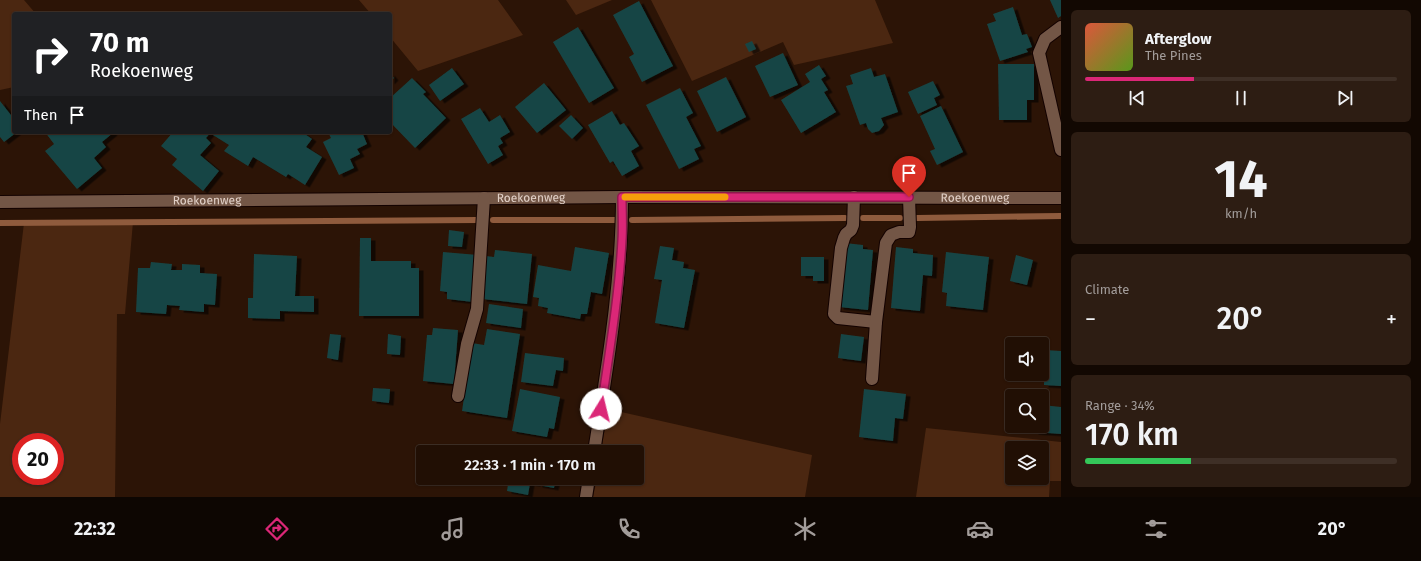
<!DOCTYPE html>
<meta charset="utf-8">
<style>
:root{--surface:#210f04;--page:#2d1d13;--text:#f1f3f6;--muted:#a29c9a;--line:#3e2f26;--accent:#db2777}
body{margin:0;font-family:"Fira Sans",sans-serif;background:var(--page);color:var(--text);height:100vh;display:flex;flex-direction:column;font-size:15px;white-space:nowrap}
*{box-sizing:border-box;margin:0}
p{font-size:13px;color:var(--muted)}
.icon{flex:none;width:22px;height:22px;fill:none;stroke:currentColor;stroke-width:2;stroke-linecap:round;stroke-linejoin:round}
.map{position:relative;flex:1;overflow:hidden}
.drawer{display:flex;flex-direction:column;gap:10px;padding:10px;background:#120802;width:360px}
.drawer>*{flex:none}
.guide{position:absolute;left:12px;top:12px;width:380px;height:122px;border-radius:4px;box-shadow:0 1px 3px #0004,0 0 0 1px var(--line);background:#202124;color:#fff;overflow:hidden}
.buttons{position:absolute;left:1005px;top:337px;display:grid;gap:8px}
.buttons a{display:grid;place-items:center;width:44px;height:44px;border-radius:4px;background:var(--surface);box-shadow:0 1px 3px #0004,0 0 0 1px var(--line);font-size:20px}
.speed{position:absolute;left:12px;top:433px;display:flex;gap:8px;font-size:20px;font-weight:700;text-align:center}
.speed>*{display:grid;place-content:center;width:52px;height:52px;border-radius:50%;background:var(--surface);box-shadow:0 1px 3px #0004,0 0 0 1px var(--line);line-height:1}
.speed .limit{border:6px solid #d22;background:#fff;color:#111}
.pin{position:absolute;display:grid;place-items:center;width:34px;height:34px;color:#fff;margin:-41px -17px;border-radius:50% 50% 50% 0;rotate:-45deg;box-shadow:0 0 4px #0007}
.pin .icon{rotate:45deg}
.me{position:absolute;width:44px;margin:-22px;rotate:9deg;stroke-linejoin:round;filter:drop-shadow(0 0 3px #0008)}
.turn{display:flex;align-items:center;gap:14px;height:84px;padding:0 12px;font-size:18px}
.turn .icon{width:52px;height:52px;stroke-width:2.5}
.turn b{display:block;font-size:28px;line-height:34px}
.then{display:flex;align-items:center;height:38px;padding:0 12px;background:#0003;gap:8px;font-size:15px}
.big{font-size:30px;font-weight:600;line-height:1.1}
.drawer .tile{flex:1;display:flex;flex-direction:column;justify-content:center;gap:6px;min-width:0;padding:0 14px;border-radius:6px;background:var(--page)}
.drawer .dial{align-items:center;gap:0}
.dial b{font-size:52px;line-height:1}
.song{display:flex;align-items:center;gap:12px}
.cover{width:48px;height:48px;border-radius:6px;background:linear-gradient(135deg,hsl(10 70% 55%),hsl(90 70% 35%))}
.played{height:4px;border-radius:2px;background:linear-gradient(90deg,var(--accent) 35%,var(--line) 35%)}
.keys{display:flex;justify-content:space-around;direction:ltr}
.heat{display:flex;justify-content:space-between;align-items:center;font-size:22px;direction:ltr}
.charge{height:6px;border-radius:3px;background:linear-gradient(90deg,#34c759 34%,var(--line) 0)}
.trip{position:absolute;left:416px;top:445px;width:228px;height:40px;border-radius:4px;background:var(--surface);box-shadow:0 1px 3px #0004,0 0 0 1px var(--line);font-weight:600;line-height:40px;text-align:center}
.tabs{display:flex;height:64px;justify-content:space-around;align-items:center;background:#0d0602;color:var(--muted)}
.tabs .icon{width:28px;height:28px}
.tabs .on{color:var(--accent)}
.tabs b{font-size:18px;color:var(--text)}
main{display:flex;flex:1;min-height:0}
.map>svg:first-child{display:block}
</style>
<main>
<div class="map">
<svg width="1061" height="497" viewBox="0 0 1061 497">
<defs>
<filter id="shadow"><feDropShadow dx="4.5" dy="2.5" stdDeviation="0" flood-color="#0009"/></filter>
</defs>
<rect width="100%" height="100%" fill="#2c1406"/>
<!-- green -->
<g fill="#4b2711" fill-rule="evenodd">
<path d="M 0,0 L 24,0 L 36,14 L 14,14 L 14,87 L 0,90 Z"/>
<path d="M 359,0 L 498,0 L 523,35 L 418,71 L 390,37 L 390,14 L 371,14 Z"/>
<path d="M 566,0 L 612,0 L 576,15 Z"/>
<path d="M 651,0 L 875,0 L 893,43 L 794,65 L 783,42 L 692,81 Z"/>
<path d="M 133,222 L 125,314 L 117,314 L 115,497 L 0,497 L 0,424 L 24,223 ZM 21,442 L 55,442 L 55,476 L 21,476 Z"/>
<path d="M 608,409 L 812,455 L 805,497 L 593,497 L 597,478 L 637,478 L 637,452 L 601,452 Z"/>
<path d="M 926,428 L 1061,442 L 1061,481 L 1050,481 L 1049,497 L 916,497 ZM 1012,448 L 1042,448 L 1042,478 L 1012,478 Z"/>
</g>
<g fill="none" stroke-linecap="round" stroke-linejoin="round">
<!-- stream -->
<g stroke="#8f5b3d" stroke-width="6">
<path d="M 863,218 L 900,218"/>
<path d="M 917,218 L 1061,216"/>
<path d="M 493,220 L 615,220"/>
<path d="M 632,220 L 845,218"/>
<path d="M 0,223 L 478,220"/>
</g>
</g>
<!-- building -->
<g fill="#194544" filter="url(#shadow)">
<path d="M 1050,0 L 1061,0 L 1061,16 L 1058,18 Z"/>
<path d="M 639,1 L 673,66 L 642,82 L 629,57 L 634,54 L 613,15 Z"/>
<path d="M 1013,7 L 1022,35 L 1027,34 L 1032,47 L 1026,49 L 1028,52 L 1000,61 L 987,24 L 996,21 L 993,14 Z"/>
<path d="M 578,27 L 614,88 L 589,103 L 553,42 Z"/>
<path d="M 752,41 L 756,49 L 749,52 L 745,44 Z"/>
<path d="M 783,53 L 798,85 L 770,97 L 755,66 Z"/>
<path d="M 998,64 L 1034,64 L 1034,100 L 1027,100 L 1027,120 L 999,120 Z"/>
<path d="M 819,65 L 826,76 L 821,79 L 828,90 L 824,92 L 836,112 L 801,133 L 781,100 L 810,82 L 805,74 Z"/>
<path d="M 452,68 L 464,84 L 440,101 L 429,85 Z"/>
<path d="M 871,68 L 874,77 L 885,74 L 898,112 L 881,118 L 884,125 L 879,131 L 872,133 L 868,129 L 866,123 L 860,125 L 846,86 L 853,84 L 850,75 Z"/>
<path d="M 390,73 L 394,78 L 390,82 Z"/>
<path d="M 726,77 L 746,117 L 717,132 L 697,91 Z"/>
<path d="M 412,78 L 426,92 L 423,94 L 446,118 L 415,148 L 390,122 L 390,98 Z"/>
<path d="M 933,81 L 940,95 L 934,98 L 937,105 L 918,114 L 908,92 Z"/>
<path d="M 544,83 L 566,110 L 537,133 L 515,107 Z"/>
<path d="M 680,88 L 693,113 L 686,117 L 701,146 L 694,149 L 699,159 L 679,169 L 646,105 Z"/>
<path d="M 0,101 L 14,119 L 13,128 L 14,132 L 17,132 L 4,142 L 0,137 Z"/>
<path d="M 941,106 L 963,152 L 937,165 L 930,151 L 935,149 L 920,116 Z"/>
<path d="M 480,108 L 489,122 L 500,115 L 510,132 L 500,138 L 503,143 L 498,146 L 503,155 L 488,164 L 461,119 Z"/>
<path d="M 612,111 L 620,125 L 624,123 L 639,146 L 631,151 L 639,166 L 622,176 L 613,161 L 610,163 L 588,125 Z"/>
<path d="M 571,115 L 583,128 L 572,139 L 559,126 Z"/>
<path d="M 45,132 L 112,132 L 113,133 L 102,142 L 106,147 L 94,158 L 102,168 L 77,189 L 45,151 L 54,144 Z"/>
<path d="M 173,132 L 211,132 L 206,138 L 211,143 L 200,155 L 219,171 L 203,191 L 172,165 L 177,159 L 161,146 Z"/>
<path d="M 214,132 L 302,132 L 312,139 L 306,147 L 322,157 L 305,185 L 288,174 L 286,177 L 253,157 L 248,166 L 224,151 L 229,145 L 213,135 Z"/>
<path d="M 328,132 L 362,132 L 367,144 L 357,149 L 360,154 L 350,159 L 354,168 L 339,175 L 323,142 L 331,138 Z"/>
<path d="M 449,230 L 464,232 L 462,247 L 448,246 Z"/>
<path d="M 360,238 L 371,238 L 371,261 L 411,261 L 411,268 L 419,268 L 419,316 L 359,316 Z"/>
<path d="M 845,243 L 863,245 L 863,249 L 873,250 L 868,310 L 839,307 Z"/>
<path d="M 660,246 L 674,248 L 672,260 L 684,262 L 683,268 L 695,270 L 684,328 L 655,323 L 662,280 L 654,279 Z"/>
<path d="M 575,247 L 609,253 L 602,294 L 591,292 L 587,314 L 581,314 L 580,319 L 547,313 L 548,308 L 538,306 L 539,298 L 533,297 L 538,265 L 571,271 Z"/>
<path d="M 896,247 L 913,249 L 913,253 L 933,255 L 932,276 L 923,275 L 920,311 L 891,308 Z"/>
<path d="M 495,250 L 532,254 L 527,304 L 482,299 L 486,256 L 494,257 Z"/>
<path d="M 443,252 L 478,255 L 473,302 L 447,299 L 447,292 L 440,291 Z"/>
<path d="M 946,252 L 989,257 L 983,310 L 946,306 L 947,293 L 942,292 Z"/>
<path d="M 254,254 L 297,256 L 295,296 L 314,296 L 314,312 L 280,311 L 280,319 L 248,318 L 248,298 L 253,298 Z"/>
<path d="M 1016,255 L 1033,260 L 1027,285 L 1010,281 Z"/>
<path d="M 801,257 L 824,257 L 824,281 L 813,281 L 813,276 L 801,276 Z"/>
<path d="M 151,262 L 172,264 L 171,270 L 182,270 L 182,264 L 200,265 L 200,273 L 217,274 L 215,305 L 204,304 L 204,312 L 179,310 L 180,306 L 167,305 L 166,314 L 136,312 L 138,268 L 150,268 Z"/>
<path d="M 489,304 L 523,309 L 521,328 L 486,323 Z"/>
<path d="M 433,328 L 458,330 L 454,384 L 423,381 L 427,335 L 432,335 Z"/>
<path d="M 487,329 L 520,334 L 507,418 L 462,411 L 472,343 L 484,345 Z"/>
<path d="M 330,334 L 341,335 L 338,360 L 327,358 Z"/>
<path d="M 388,334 L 401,336 L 400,355 L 387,354 Z"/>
<path d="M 841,334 L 864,337 L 861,361 L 838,358 Z"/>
<path d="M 1045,350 L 1061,351 L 1061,386 L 1044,385 Z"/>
<path d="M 525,353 L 564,358 L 563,371 L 556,370 L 553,386 L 521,382 Z"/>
<path d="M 373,388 L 390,389 L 389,403 L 372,401 Z"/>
<path d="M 520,389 L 560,397 L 554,429 L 549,428 L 547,437 L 512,431 Z"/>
<path d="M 864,389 L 906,394 L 903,419 L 895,418 L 893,441 L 859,437 Z"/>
<path d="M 1042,405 L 1061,407 L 1061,434 L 1034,432 L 1034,426 L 1042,426 Z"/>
<path d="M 509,478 L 537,478 L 536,484 L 530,483 L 528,495 L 507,491 Z"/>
<path d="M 539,478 L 556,478 L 554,488 L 538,485 Z"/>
</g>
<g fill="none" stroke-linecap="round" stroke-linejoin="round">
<!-- minor casing -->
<g stroke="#130200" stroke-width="14">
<g id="minor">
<path d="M 1061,27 L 1045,39 L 1039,53 L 1061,150"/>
<path d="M 854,197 L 853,225 L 851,230 L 846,234 L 844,238 L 841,248 L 834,314 L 838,318 L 876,322"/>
<path id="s1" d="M 0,202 L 622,197 L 1061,198"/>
<path d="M 872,379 L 876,322 L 886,243 L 891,235 L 899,232 L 909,232 L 910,227 L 909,197"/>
<path d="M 458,396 L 467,344 L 477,309 L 484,198"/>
<path d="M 594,452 C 607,368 622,283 622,197"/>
<path d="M 586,497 L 589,478"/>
</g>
</g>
<!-- minor -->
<use href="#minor" stroke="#735646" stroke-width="12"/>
</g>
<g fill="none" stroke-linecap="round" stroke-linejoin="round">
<!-- route casing -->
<g stroke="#8e194d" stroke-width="10">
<path id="route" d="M 601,409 C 609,354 619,295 622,240 C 623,226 622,211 622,197 L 909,197"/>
</g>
<!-- route -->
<use href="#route" stroke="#db2777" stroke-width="7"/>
<!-- slow -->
<path stroke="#f59e0b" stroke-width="7" d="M 625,197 L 725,197"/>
</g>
<g text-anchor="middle" stroke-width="4" stroke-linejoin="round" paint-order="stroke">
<!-- street labels -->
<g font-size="12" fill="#e1d0c7" stroke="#220b01">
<text dy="4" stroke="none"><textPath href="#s1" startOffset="975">Roekoenweg</textPath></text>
<text dy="4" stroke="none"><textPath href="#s1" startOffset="531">Roekoenweg</textPath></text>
<text dy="4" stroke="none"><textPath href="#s1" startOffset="207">Roekoenweg</textPath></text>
</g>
</g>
</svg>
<div class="buttons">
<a><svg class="icon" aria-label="sound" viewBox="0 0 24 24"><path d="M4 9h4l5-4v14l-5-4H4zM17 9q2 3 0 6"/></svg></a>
<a><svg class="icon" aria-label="search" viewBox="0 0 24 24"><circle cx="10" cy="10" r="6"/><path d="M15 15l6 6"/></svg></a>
<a><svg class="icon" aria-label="layers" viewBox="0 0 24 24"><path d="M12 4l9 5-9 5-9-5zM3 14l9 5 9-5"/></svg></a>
</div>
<div class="speed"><div class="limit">20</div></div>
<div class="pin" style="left:909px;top:197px;background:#d93025"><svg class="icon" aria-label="arrive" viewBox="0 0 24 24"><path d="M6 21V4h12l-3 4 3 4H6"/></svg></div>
<svg class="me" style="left:601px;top:409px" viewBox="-20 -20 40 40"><circle r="19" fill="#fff"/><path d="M0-13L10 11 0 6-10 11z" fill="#db2777"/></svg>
<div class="trip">22:33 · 1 min · 170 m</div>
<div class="guide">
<div class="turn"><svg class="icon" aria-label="right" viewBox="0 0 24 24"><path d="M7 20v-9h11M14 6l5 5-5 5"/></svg><div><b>70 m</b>Roekoenweg</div></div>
<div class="then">Then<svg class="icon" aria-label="arrive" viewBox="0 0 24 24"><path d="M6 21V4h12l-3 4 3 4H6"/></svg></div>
</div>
</div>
<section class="drawer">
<div class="tile">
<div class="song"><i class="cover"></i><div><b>Afterglow</b><p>The Pines</p></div></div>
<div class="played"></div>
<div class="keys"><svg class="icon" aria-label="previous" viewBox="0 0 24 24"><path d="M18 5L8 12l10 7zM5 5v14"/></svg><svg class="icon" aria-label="pause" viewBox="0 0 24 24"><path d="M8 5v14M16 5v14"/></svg><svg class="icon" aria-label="next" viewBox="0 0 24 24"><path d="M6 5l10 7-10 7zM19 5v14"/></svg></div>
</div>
<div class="tile dial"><b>14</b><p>km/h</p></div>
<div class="tile"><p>Climate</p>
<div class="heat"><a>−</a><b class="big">20°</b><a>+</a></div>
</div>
<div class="tile"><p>Range · 34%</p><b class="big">170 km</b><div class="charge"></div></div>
</section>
</main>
<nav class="tabs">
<b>22:32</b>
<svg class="icon on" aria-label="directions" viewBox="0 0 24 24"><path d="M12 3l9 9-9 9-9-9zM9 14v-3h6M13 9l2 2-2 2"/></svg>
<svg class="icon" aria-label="music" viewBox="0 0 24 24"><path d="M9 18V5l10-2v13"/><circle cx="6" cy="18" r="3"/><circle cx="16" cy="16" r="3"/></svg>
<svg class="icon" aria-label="phone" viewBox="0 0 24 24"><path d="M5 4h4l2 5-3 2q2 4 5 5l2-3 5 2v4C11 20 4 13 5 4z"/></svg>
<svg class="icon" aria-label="climate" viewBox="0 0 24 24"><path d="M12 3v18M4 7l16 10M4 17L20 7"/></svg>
<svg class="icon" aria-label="car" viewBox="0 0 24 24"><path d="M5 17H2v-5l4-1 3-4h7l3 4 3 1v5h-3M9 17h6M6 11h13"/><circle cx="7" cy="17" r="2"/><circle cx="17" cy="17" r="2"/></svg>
<svg class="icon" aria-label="filters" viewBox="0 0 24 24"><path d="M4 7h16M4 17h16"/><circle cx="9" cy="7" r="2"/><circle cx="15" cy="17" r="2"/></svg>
<b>20°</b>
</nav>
